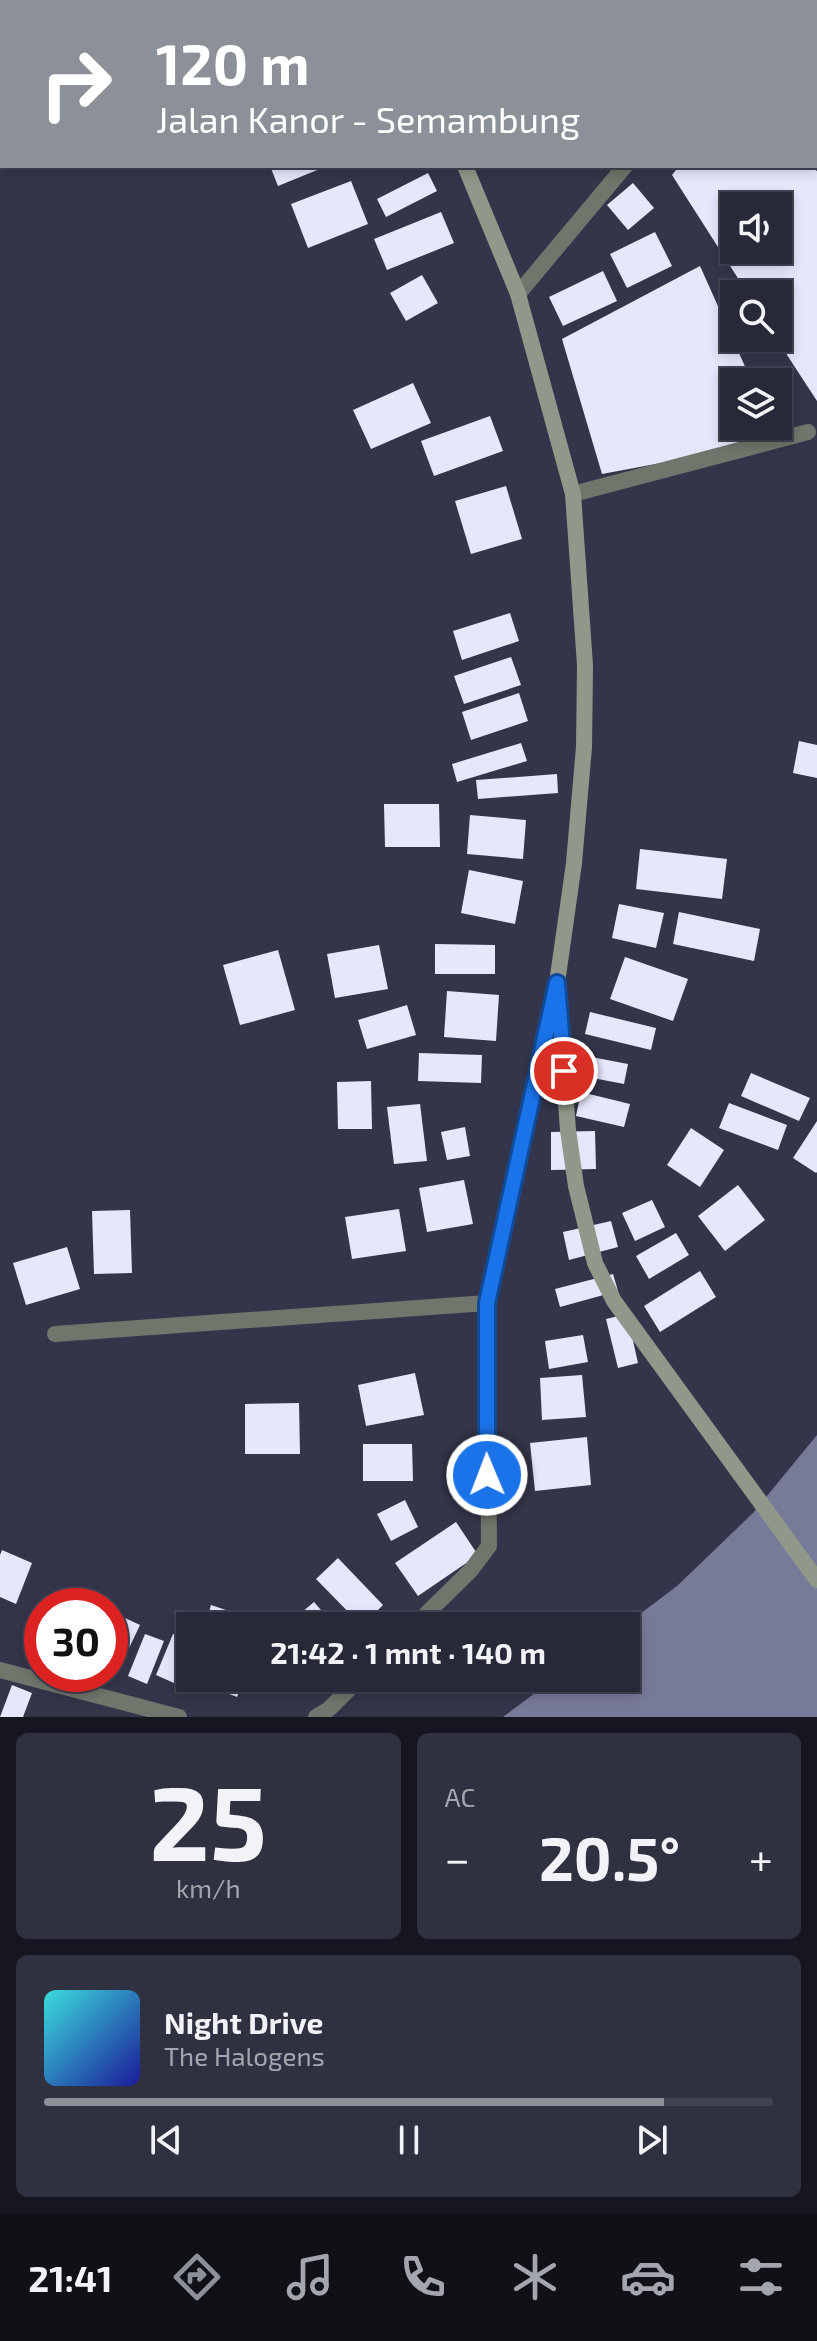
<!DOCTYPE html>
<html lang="id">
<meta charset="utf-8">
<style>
:root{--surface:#272838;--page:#2f3040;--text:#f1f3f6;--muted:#a4a6ae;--line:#434453;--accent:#8c9099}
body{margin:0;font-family:"Exo 2",sans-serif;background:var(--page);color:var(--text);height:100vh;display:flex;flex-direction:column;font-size:30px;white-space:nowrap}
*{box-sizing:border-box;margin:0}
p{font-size:26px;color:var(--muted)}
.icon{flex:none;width:44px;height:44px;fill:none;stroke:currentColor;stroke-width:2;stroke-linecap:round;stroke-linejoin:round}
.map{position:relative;height:1717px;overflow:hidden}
.side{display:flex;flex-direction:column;gap:16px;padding:16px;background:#15161f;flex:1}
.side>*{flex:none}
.banner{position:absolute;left:0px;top:0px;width:818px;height:168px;box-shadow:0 4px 12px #0003,0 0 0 2px var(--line);background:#8c9099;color:#fff;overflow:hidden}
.fabs{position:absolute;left:720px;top:192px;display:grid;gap:16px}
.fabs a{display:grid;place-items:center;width:72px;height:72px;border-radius:0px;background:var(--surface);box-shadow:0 4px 12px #0003,0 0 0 2px var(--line);font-size:40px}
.speed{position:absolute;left:24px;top:1588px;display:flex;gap:16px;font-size:40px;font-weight:700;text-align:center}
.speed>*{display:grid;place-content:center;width:104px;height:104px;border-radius:50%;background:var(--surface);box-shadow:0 4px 12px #0003,0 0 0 2px var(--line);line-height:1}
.speed .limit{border:12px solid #d22;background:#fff;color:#111}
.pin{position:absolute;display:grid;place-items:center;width:68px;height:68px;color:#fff;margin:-34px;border:4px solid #fff;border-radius:50%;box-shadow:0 2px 8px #0007}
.me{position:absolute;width:88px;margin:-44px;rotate:359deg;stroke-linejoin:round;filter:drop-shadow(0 0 6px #0008)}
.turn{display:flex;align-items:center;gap:28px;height:168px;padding:0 24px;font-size:36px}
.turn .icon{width:104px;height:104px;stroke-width:2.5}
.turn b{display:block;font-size:56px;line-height:68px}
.big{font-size:60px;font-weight:700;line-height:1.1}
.side .tile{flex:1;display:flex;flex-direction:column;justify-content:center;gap:12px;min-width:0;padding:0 28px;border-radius:12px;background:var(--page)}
.side .dial{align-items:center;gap:0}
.dial b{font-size:104px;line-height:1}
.song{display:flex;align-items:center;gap:24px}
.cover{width:96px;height:96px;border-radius:12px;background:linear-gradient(135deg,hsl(180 70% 55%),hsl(240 70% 35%))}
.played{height:8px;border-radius:4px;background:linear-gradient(90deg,var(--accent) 85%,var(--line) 85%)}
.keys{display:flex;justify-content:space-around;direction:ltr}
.heat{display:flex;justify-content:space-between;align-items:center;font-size:44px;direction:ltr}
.side .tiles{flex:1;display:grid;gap:16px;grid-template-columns:1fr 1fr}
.tile:last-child{grid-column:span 2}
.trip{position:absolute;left:176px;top:1612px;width:464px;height:80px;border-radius:0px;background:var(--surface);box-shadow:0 4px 12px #0003,0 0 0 2px var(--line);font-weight:700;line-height:80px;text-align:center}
.dock{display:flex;height:128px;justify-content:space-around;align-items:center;background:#101016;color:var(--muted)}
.dock .icon{width:56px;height:56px}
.dock .active{color:var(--accent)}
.dock b{font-size:36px;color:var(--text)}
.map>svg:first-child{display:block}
</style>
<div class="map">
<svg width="817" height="1717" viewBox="0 0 817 1717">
<rect width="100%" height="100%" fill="#34354a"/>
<!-- water -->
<path fill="#787a99" d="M 817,1435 L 817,1717 L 503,1717 L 555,1678 L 626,1678 L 624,1626 L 677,1586 L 753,1513 Z"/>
<!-- building -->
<g fill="#e5e7fc" fill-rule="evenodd">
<path d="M 270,166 L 327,166 L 278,186 Z"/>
<path d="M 679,166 L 809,166 L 817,171 L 817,401 L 776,338 L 778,294 L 748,294 L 672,175 ZM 734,206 L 778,206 L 778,250 L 734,250 Z"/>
<path d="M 428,173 L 437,191 L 386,217 L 377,199 Z"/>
<path d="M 351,181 L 368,224 L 308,248 L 291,204 Z"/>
<path d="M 633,183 L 654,208 L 628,230 L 607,205 Z"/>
<path d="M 441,212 L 454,243 L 387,270 L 374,239 Z"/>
<path d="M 655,232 L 672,266 L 627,288 L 610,254 Z"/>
<path d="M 700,266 L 752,382 L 734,382 L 734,426 L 772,426 L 778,441 L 602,474 L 562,339 Z"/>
<path d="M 603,271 L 617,301 L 563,326 L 549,297 Z"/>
<path d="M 422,275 L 438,303 L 406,321 L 390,293 Z"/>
<path d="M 413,383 L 431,423 L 371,449 L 353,410 Z"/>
<path d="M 490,416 L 503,451 L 434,476 L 421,441 Z"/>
<path d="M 506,486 L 522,539 L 471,554 L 455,501 Z"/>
<path d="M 510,613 L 519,641 L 462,660 L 453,631 Z"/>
<path d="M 511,657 L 521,685 L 464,704 L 454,676 Z"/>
<path d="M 519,693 L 528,721 L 471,740 L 462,712 Z"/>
<path d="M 799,741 L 817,745 L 817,778 L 793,773 Z"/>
<path d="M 521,743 L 527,761 L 457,782 L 452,764 Z"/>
<path d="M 557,774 L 558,793 L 478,799 L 476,780 Z"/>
<path d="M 384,804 L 439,804 L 440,847 L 385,847 Z"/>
<path d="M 470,815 L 526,820 L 523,859 L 467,854 Z"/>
<path d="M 640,849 L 727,859 L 722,899 L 636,889 Z"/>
<path d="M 469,870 L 523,881 L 515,924 L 461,913 Z"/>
<path d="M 619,904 L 664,913 L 656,948 L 612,938 Z"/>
<path d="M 679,912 L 760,929 L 754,961 L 673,944 Z"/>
<path d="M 435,944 L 495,945 L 495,974 L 435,974 Z"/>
<path d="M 379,945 L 388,989 L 335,998 L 327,954 Z"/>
<path d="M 278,950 L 295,1010 L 240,1025 L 223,965 Z"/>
<path d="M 625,957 L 688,979 L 673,1021 L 610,999 Z"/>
<path d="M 447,991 L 499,995 L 496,1041 L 444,1037 Z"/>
<path d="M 407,1005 L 416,1035 L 367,1049 L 358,1020 Z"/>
<path d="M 590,1012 L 656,1028 L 651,1050 L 585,1034 Z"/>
<path d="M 419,1053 L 482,1055 L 481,1083 L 418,1081 Z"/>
<path d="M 581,1055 L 628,1064 L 624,1084 L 577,1075 Z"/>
<path d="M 751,1073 L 810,1098 L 799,1121 L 741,1096 Z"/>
<path d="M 371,1081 L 372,1129 L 338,1129 L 337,1082 Z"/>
<path d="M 581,1092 L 630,1104 L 624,1127 L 576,1116 Z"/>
<path d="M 729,1103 L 787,1125 L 778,1150 L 719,1128 Z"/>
<path d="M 420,1104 L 427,1161 L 394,1164 L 387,1107 Z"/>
<path d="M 817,1121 L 817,1172 L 816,1173 L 793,1158 Z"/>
<path d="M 465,1127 L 470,1156 L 447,1160 L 441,1132 Z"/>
<path d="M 691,1128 L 724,1150 L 700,1187 L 667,1165 Z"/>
<path d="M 595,1131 L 596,1169 L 551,1170 L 551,1132 Z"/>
<path d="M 464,1180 L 473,1224 L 427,1232 L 419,1188 Z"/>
<path d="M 738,1185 L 765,1220 L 725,1251 L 698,1216 Z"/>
<path d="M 652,1200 L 665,1227 L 635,1241 L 622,1213 Z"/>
<path d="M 399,1209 L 406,1251 L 352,1259 L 345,1217 Z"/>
<path d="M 130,1210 L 132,1273 L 94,1274 L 92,1211 Z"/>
<path d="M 611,1221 L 618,1247 L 569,1260 L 563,1232 Z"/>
<path d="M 676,1233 L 689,1255 L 649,1279 L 636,1256 Z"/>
<path d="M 67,1247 L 80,1289 L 26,1305 L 13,1263 Z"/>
<path d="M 700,1271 L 716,1297 L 660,1332 L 644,1306 Z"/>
<path d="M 613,1274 L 618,1291 L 560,1307 L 555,1289 Z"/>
<path d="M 627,1314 L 638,1363 L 618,1368 L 606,1319 Z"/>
<path d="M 583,1335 L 588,1362 L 549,1369 L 545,1341 Z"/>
<path d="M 415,1373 L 424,1415 L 366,1426 L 358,1385 Z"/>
<path d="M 582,1375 L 586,1417 L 542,1420 L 540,1378 Z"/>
<path d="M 299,1403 L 300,1454 L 245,1454 L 245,1404 Z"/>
<path d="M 587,1437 L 591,1485 L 535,1491 L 530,1443 Z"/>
<path d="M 363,1444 L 412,1444 L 413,1481 L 363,1481 Z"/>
<path d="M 405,1500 L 418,1527 L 391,1541 L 377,1514 Z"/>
<path d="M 456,1522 L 478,1555 L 418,1596 L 395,1563 Z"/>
<path d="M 2,1550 L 32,1563 L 16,1604 L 0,1597 L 0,1555 Z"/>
<path d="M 338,1558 L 383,1605 L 362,1626 L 316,1579 Z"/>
<path d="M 314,1602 L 335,1626 L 292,1626 L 289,1623 Z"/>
<path d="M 211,1605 L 235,1613 L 231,1626 L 205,1626 Z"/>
<path d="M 110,1611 L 140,1625 L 121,1665 L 110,1660 Z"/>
<path d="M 145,1634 L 164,1641 L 147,1684 L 128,1676 Z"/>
<path d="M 173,1634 L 190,1641 L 174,1683 L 156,1675 Z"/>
<path d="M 224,1678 L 245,1678 L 237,1697 L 219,1690 Z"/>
<path d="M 449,1678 L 481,1678 L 465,1694 Z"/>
<path d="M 12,1685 L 32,1693 L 23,1717 L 0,1717 Z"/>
</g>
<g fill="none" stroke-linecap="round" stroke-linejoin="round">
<!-- street -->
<g stroke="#70766c" stroke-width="16">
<path d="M 761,2 L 763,0"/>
<path d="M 518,294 L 625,166"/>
<path d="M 573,494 L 808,432"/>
<path d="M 55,1334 L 487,1303"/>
<path d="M 414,1626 L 471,1570 L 489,1546 L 487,1303 L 556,989"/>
<path d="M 0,1670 L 179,1717"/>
<path d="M 316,1717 L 329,1709 L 360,1678"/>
</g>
<!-- secondary -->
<g stroke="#909989" stroke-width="16">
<path d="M 395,0 L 396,2"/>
<path d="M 465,166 L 518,294 L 573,494 L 585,665 L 584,747 L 574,863 L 557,983 L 568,1130 L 576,1186 L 595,1263 L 614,1301 L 817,1580"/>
</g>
</g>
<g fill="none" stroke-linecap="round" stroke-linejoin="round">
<!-- route casing -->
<g stroke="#114b97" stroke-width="20">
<path id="route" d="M 487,1475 L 487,1303 L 557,983 L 564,1071"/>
</g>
<!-- route -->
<use href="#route" stroke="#1a73e8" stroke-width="14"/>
</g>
</svg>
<div class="fabs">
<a><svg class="icon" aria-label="sound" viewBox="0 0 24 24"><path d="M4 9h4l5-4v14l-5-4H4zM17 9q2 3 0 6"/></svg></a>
<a><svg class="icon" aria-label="search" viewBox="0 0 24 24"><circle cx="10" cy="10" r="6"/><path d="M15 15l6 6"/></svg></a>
<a><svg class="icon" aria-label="layers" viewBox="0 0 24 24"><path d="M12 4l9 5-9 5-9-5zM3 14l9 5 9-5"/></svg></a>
</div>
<div class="speed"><div class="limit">30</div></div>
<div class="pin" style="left:564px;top:1071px;background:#d93025"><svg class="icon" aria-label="arrive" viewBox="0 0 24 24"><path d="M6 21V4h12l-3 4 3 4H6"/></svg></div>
<svg class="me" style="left:487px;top:1475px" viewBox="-20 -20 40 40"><circle r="17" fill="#1a73e8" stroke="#fff" stroke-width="3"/><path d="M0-11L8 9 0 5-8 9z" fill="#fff"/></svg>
<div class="trip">21:42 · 1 mnt · 140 m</div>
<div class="banner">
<div class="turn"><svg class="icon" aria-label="right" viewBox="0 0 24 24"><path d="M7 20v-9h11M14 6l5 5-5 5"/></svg><div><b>120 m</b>Jalan Kanor - Semambung</div></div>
</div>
</div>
<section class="side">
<div class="tiles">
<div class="tile dial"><b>25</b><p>km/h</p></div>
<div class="tile"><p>AC</p>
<div class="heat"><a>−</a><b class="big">20.5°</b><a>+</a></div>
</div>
<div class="tile">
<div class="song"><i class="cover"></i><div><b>Night Drive</b><p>The Halogens</p></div></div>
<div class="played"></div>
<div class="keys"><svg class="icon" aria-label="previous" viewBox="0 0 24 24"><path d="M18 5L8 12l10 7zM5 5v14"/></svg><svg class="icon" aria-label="pause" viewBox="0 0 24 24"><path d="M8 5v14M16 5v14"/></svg><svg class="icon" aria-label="next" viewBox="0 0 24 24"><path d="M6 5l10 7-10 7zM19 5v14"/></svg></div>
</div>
</div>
</section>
<nav class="dock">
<b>21:41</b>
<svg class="icon active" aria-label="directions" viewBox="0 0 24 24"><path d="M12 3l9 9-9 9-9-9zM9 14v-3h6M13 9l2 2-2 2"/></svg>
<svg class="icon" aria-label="music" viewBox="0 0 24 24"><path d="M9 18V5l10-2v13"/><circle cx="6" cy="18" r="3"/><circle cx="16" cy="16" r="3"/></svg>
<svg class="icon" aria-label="phone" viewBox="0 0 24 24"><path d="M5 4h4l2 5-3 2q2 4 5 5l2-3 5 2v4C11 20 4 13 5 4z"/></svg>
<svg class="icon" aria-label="climate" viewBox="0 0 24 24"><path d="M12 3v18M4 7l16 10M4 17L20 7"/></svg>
<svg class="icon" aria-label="car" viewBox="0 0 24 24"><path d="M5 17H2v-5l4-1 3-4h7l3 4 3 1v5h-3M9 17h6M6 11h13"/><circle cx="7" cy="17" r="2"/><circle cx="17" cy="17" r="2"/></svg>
<svg class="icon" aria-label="filters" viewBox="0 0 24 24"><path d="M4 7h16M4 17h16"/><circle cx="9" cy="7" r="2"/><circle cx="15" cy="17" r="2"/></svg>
</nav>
